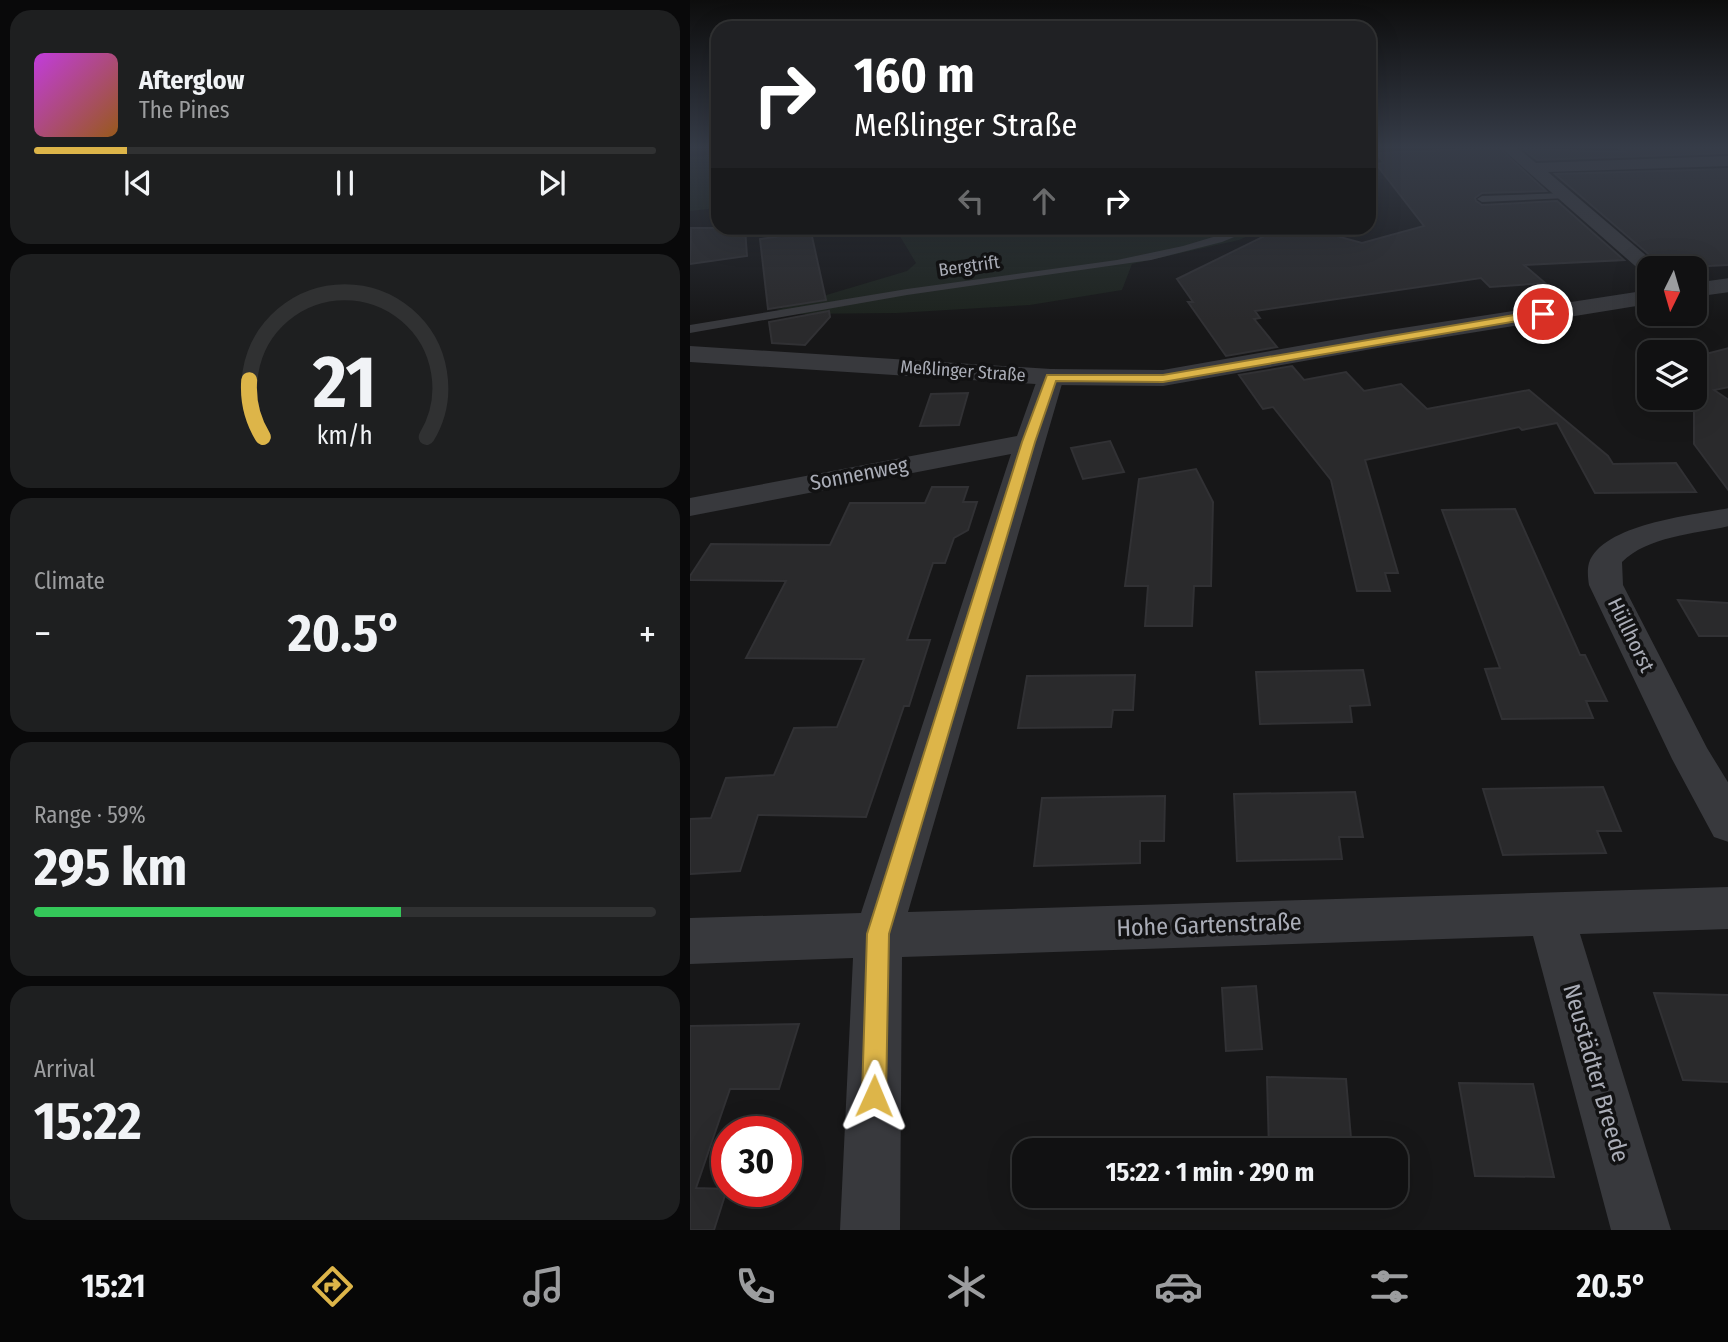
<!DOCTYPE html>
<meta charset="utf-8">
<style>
:root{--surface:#111112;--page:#1e1f20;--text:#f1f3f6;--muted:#9c9d9f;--line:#303132;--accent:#ddb549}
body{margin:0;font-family:"Fira Sans Condensed",sans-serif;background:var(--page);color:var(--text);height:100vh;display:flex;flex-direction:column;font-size:26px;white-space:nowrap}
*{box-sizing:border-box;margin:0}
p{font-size:23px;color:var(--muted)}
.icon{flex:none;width:38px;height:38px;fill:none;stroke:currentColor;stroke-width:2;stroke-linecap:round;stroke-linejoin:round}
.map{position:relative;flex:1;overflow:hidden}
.panel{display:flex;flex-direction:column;gap:10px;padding:10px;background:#09090a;width:690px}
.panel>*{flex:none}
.hud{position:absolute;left:21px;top:21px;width:665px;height:214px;border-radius:21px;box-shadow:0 7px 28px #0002,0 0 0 2px var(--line);background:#202124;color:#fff;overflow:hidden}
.needle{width:46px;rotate:185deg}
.buttons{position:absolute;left:947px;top:256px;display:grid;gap:14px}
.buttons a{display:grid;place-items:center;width:70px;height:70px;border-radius:14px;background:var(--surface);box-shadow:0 7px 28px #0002,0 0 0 2px var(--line);font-size:35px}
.speed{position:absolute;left:21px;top:1116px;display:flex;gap:14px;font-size:35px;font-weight:700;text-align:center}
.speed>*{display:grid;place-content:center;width:91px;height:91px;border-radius:50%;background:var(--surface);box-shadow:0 7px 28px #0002,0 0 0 2px var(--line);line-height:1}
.speed .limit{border:10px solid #d22;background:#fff;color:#111}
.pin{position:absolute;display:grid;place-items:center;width:60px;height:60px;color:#fff;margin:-30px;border:4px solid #fff;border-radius:50%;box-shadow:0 2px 7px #0007}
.me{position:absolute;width:77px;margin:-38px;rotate:1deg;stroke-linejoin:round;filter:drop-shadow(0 0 5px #0008)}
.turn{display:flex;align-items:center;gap:24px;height:147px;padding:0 28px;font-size:32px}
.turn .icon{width:91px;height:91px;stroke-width:2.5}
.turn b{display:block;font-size:49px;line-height:60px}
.lanes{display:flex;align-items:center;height:66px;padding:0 28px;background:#0003;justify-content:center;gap:35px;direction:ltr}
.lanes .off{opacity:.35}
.big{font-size:52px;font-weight:700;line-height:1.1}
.panel .card{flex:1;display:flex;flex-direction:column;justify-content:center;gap:10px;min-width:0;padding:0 24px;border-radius:21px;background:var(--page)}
.panel .dial{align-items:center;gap:0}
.dial svg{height:182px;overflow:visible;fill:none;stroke:var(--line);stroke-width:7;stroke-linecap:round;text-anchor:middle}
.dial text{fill:var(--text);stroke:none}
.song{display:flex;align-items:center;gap:21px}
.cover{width:84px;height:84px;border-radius:10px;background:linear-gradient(135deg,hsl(290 70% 55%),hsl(30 70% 35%))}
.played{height:7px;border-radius:4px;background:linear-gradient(90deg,var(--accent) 15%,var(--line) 15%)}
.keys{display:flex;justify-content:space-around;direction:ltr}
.heat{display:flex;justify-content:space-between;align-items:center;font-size:38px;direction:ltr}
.charge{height:10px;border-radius:5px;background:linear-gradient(90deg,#34c759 59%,var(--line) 0)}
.trip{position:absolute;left:322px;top:1138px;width:396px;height:70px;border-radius:21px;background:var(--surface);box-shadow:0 7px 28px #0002,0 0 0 2px var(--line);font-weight:700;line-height:70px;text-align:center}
.dock{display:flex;height:112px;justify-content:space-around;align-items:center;background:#070707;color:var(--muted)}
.dock .icon{width:49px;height:49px}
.dock .active{color:var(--accent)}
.dock b{font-size:32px;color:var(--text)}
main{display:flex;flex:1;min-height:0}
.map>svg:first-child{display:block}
</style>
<main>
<section class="panel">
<div class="card">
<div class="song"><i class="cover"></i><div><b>Afterglow</b><p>The Pines</p></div></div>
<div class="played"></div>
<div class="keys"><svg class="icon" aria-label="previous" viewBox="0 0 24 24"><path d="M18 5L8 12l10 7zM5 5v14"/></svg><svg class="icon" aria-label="pause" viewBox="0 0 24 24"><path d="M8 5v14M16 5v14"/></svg><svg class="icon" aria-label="next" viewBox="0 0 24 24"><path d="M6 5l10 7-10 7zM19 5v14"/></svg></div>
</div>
<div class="card dial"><svg viewBox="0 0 100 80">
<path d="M14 69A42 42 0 1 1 86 69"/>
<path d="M14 69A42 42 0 0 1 8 44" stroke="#ddb549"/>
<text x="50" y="56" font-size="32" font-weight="700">21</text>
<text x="50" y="72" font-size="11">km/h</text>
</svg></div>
<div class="card"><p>Climate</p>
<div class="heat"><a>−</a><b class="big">20.5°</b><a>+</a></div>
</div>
<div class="card"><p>Range · 59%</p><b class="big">295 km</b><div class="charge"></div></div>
<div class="card"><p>Arrival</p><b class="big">15:22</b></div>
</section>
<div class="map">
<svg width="1039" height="1230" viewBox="0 0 1039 1230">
<rect width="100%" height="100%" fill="#171718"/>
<!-- green -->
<g fill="#1d231e">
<path d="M 28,154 L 28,208 L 0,211 L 0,157 Z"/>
<path d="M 205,228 L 576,228 L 549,240 L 442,264 L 432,290 L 340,305 L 207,313 L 110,314 L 86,310 L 217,271 L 226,263 Z"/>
</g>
<!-- building -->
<g fill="#2a2a2c" stroke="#313134" stroke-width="2">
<path d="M 809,148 L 856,191 L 792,193 L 785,198 L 786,201 L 792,205 L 867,201 L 934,260 L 834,265 L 855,283 L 800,287 L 791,278 L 565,311 L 570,318 L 564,319 L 587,347 L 536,356 L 498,302 L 503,302 L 487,279 L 591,228 L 617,228 L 672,243 L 734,226 L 686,164 L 694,163 L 686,153 Z"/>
<path d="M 929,148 L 1039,148 L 1039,153 L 847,160 L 833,149 L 935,152 Z"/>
<path d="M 1039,169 L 1039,265 L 998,267 L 986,257 L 963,258 L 865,174 Z"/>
<path d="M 1,228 L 55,228 L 57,256 L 0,264 Z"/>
<path d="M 121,232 L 136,300 L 78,309 L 70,239 Z"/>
<path d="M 139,311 L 140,317 L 115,345 L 82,343 L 79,322 Z"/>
<path d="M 1039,348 L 1039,387 L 1024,390 L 1039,400 L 1039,491 L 1004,444 L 1004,357 Z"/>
<path d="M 602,366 L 614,380 L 656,372 L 674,391 L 711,384 L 737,409 L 839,390 L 918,456 L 923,464 L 986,463 L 1006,492 L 905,493 L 867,423 L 832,430 L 829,427 L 675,460 L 708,573 L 695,573 L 700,591 L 667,591 L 641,480 L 583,407 L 573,409 L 549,375 Z"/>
<path d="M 278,393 L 269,425 L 230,426 L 241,394 Z"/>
<path d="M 420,441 L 434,472 L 393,479 L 381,448 Z"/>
<path d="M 506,469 L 523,502 L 521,586 L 504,586 L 502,626 L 455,626 L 458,586 L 435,586 L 449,479 Z"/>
<path d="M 242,487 L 278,487 L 273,502 L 287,502 L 278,530 L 264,538 L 255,563 L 243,563 L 217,640 L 240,640 L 219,706 L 214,706 L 176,817 L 68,815 L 50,871 L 0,874 L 0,819 L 21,818 L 36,778 L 84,775 L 104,728 L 147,727 L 174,659 L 56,658 L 96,581 L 0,580 L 0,576 L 21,544 L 140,545 L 160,503 L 235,503 Z"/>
<path d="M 825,509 L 890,655 L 895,655 L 917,701 L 896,701 L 903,718 L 812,719 L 795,669 L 810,668 L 752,510 Z"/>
<path d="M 988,600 L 1039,603 L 1039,636 L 1009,636 Z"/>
<path d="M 673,670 L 680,705 L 660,706 L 662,722 L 570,724 L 566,672 Z"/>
<path d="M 445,675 L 443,710 L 423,710 L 421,727 L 328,728 L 337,676 Z"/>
<path d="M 913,787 L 931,831 L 907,831 L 916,853 L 813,855 L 793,789 Z"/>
<path d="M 665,792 L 673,837 L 649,837 L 652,859 L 547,861 L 544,794 Z"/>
<path d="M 475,796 L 474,841 L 450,841 L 450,863 L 344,866 L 352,798 Z"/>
<path d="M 566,986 L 572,1049 L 536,1051 L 532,988 Z"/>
<path d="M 964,993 L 1039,995 L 1039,1082 L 993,1080 Z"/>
<path d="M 109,1024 L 89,1089 L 40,1089 L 6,1188 L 37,1189 L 24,1230 L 0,1230 L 0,1026 Z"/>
<path d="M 577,1077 L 656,1079 L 662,1150 L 579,1150 Z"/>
<path d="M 769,1083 L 843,1084 L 864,1177 L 785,1176 Z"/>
</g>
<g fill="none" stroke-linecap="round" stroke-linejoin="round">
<!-- service -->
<g fill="#38393d" fill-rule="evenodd">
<path d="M 874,193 L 877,194 L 877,198 L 792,202 L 787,199 L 792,196 Z"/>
<path d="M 553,228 L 566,228 L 532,242 L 461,260 L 217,295 L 0,333 L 0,325 L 217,289 L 427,260 L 493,246 Z"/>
</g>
<!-- minor -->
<g fill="#38393d" fill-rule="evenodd">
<path d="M 811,148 L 828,148 L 846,163 L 1039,156 L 1039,166 L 858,172 L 966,264 L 969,268 L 959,268 L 959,274 L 952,272 Z"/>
<path d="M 361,369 L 370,372 L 374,377 L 218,912 L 1039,887 L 1039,929 L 890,934 L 981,1230 L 921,1230 L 843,936 L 212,957 L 210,1230 L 150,1230 L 163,958 L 0,964 L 0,918 L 171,913 L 321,454 L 0,516 L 0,498 L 327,436 L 348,377 L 352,372 Z"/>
<path d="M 1039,508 L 1039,526 C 1005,534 958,536 932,562 L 933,585 L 1017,748 L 1039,784 L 1039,842 L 1024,837 L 982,759 L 899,585 C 898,578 897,570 899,563 C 912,524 1003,515 1039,508 Z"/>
</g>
<!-- tertiary -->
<g fill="#38393d" fill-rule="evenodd">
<path d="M 1039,278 L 1039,292 L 1004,297 L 1004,283 Z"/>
<path d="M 959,290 L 959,304 L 693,347 L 473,386 L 361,385 L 0,362 L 0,346 L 361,369 L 473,370 L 693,331 Z"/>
</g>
</g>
<!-- sky -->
<linearGradient id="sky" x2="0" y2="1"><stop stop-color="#0d0d0d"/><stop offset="0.46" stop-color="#363c48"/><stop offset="1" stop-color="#363c48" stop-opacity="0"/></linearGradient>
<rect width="1039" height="320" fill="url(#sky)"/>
<!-- route -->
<path fill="#ddb549" stroke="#90762f" stroke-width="2" d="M 853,310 L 858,314 L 856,316 L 473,382 L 366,381 L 345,442 L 199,934 L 196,1096 L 193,1104 L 184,1108 L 175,1104 L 172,1096 L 177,934 L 332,442 L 357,375 L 473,375 Z"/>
<g text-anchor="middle" stroke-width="7" stroke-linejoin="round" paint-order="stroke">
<!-- far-street labels -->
<g font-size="18" fill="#aaadb7" stroke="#121213">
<text transform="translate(279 266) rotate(-8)" y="6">Bergtrift</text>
<text transform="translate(273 371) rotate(4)" y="6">Meßlinger Straße</text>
</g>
<!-- street labels -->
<g font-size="21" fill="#aaadb7" stroke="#121213">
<text transform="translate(169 474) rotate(-11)" y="7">Sonnenweg</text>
<text transform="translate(941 635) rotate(64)" y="7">Hüllhorst</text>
</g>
<!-- near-street labels -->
<g font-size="24" fill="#aaadb7" stroke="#121213">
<text transform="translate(519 925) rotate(-2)" y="8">Hohe Gartenstraße</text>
<text transform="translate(906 1073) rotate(74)" y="8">Neustädter Breede</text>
</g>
</g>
</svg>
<div class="buttons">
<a><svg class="needle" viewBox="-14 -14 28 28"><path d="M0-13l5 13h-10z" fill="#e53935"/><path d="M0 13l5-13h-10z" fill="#9c9d9f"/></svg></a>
<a><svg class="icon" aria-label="layers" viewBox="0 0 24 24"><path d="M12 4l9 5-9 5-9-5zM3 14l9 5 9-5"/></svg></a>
</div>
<div class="speed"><div class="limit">30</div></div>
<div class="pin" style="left:853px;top:314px;background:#d93025"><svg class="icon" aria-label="arrive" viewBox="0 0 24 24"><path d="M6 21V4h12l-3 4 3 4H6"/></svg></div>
<svg class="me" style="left:184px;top:1096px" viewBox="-20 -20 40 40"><path d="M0-17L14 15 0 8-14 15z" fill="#ddb549" stroke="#fff" stroke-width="4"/></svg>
<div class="trip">15:22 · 1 min · 290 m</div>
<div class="hud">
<div class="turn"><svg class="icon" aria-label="right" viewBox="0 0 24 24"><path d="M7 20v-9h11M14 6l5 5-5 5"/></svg><div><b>160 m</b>Meßlinger Straße</div></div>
<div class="lanes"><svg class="icon off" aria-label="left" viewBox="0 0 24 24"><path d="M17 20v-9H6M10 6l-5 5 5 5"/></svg><svg class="icon off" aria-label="ahead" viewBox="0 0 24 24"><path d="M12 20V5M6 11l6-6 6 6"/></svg><svg class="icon" aria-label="right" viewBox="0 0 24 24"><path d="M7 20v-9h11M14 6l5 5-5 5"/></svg></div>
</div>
</div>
</main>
<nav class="dock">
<b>15:21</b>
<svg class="icon active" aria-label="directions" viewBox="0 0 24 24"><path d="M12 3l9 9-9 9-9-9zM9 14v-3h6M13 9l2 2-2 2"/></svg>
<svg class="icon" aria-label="music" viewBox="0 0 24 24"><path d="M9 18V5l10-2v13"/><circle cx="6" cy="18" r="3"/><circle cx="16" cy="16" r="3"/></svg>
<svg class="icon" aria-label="phone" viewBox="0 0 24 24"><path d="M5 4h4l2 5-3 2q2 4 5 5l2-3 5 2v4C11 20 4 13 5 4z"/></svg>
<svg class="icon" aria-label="climate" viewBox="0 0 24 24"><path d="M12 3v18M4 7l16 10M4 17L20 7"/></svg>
<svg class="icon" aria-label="car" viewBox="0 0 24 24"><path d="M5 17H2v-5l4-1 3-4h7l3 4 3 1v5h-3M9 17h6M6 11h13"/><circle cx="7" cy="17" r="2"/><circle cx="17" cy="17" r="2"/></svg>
<svg class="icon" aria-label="filters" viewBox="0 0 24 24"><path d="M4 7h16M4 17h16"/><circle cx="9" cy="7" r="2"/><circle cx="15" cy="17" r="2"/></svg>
<b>20.5°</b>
</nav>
